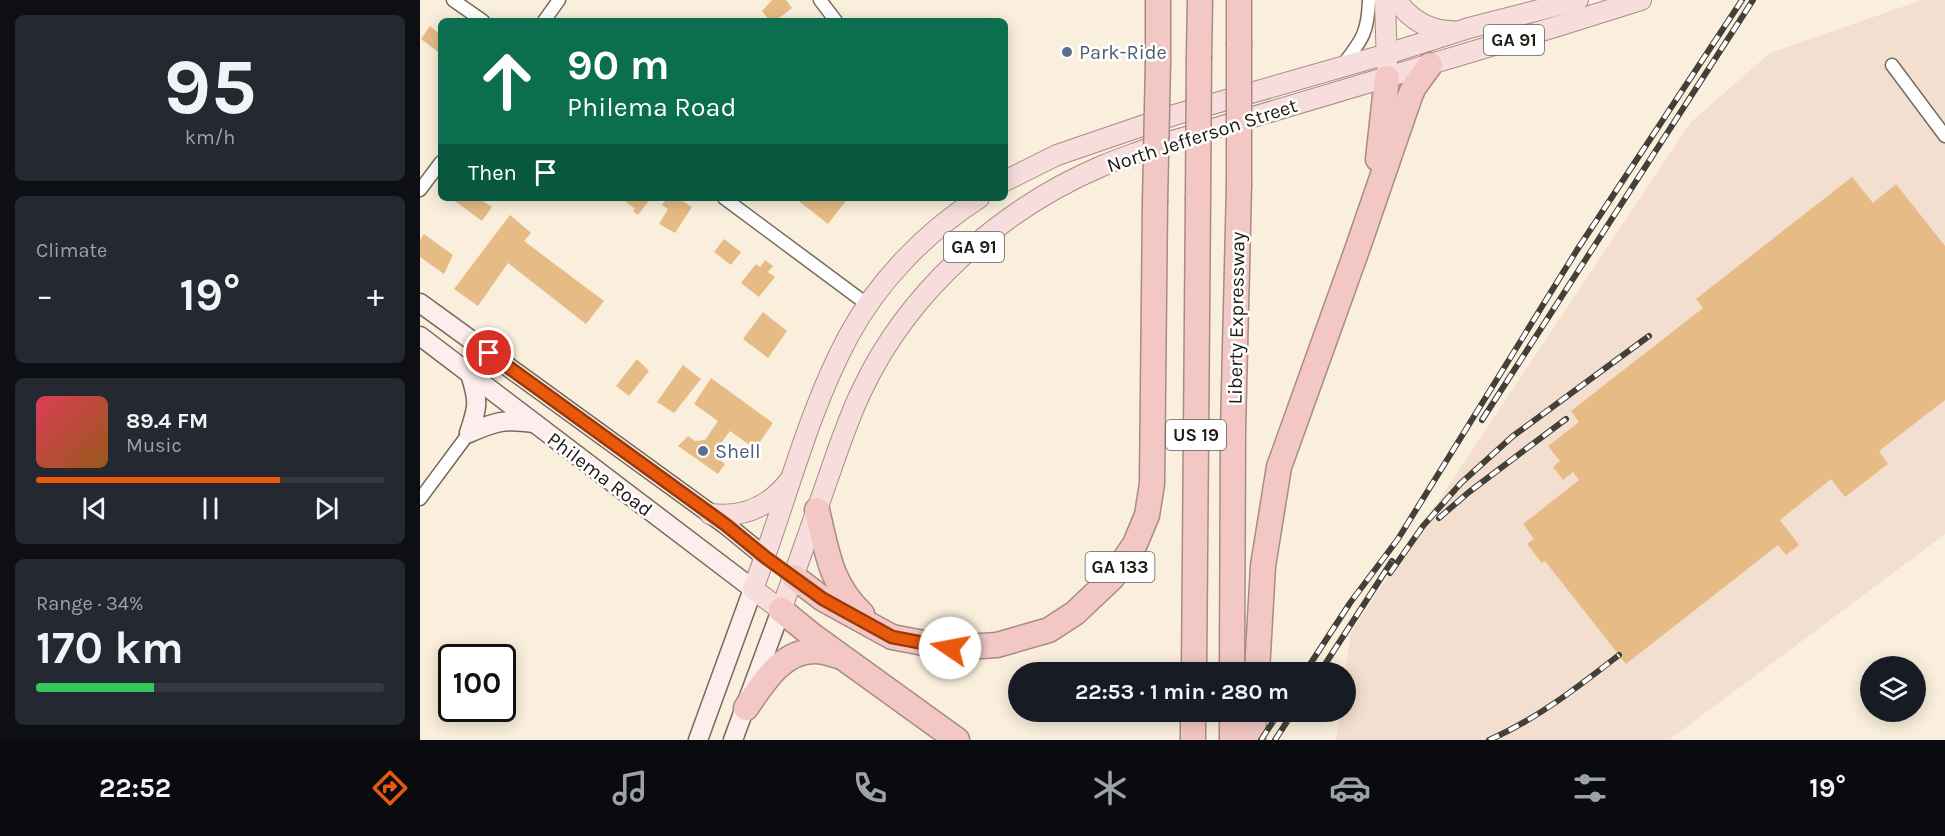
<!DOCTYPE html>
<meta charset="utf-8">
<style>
:root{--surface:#171b24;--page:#242831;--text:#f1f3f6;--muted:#9ea1a6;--line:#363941;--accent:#ea580c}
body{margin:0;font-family:Karla,sans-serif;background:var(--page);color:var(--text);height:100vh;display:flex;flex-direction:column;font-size:22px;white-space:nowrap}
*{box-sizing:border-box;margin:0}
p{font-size:20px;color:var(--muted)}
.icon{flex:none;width:33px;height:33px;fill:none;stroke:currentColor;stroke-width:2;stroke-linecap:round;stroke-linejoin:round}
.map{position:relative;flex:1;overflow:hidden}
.drawer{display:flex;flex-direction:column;gap:15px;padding:15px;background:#0d0f14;width:420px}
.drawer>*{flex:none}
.hud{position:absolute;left:18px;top:18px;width:570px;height:183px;border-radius:9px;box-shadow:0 3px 15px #0003;background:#0b6e4f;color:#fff;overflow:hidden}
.buttons{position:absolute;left:1440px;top:656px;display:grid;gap:12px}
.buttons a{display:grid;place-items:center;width:66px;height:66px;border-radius:50%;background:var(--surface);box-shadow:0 3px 15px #0003;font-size:30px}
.speed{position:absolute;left:18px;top:644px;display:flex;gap:12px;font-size:30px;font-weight:700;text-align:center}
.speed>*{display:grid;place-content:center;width:78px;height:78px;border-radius:50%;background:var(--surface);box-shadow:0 3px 15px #0003;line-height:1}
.speed .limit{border:3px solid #111;border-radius:9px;background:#fff;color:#111}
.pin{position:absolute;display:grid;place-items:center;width:51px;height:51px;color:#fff;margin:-26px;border:3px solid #fff;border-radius:50%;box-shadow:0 2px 6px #0007}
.me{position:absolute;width:66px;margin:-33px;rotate:282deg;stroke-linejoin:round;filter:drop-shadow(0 0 4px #0008)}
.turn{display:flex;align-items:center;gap:21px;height:126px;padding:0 30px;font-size:27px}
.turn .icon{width:78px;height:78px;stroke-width:2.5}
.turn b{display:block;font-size:42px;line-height:51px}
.then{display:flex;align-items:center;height:57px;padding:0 30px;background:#0003;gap:12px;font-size:22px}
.big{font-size:45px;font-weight:700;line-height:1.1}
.drawer .card{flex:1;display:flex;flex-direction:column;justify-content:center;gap:9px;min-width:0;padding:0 21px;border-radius:9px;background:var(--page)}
.drawer .dial{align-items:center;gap:0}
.dial b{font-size:78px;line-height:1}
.song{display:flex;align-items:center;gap:18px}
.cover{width:72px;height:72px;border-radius:9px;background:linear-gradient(135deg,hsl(350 70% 55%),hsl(30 70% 35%))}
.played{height:6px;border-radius:3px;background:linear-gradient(90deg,var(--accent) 70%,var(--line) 70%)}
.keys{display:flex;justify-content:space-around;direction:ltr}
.heat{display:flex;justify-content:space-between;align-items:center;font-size:33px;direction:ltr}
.charge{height:9px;border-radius:4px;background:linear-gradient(90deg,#34c759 34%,var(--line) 0)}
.trip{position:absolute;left:588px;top:662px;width:348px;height:60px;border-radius:30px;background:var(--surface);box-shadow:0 3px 15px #0003;font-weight:700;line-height:60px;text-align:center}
.tab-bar{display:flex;height:96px;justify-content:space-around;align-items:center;background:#090b0e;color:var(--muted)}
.tab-bar .icon{width:42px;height:42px}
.tab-bar .current{color:var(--accent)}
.tab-bar b{font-size:27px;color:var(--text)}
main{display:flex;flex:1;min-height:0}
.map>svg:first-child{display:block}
</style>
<main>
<section class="drawer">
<div class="card dial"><b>95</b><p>km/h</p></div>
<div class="card"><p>Climate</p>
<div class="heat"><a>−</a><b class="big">19°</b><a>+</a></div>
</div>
<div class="card">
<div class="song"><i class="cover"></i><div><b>89.4 FM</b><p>Music</p></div></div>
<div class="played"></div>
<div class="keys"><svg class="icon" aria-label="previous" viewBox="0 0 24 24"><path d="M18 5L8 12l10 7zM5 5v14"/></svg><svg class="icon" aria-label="pause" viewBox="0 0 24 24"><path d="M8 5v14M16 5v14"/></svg><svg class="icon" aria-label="next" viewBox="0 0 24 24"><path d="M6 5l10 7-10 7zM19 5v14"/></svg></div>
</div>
<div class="card"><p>Range · 34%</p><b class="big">170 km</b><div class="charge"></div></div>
</section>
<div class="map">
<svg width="1525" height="740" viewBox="0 0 1525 740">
<rect width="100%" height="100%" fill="#faefdc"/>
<!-- industrial -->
<path fill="#f2dfcf" d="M 1502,0 L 1525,0 L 1525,534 L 1249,740 L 916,740 L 920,711 L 926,711 L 925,672 L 931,632 L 1270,123 L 1350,53 Z"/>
<!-- building -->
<g fill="#e7bb85">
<path d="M 352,0 L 366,0 L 372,8 L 355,21 L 350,21 L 342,11 Z"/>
<path d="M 10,26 L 21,35 L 21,54 L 1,39 Z"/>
<path d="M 1432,177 L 1453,203 L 1476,184 L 1525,246 L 1525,400 L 1459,451 L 1468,464 L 1425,497 L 1411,479 L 1360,520 L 1379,545 L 1366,555 L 1358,545 L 1206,664 L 1125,561 L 1122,563 L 1107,544 L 1114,539 L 1103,524 L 1159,480 L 1153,472 L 1143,480 L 1133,467 L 1140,461 L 1128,446 L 1159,422 L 1151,411 L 1283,308 L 1276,299 Z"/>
<path d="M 31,198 L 58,198 L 72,207 L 62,221 Z"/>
<path d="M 207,198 L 231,198 L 218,215 L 213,211 L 215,209 L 205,201 Z"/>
<path d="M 247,198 L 257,198 L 272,207 L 255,233 L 239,224 L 248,209 L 242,205 Z"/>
<path d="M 375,198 L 428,198 L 408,224 Z"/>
<path d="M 90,215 L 111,233 L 104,241 L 184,301 L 166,324 L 88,263 L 58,306 L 34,289 Z"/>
<path d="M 4,234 L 33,255 L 24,274 L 0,257 L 0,240 Z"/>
<path d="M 304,239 L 321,252 L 311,265 L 294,252 Z"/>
<path d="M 345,260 L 353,266 L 348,272 L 355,277 L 339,297 L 321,283 L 336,264 L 340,267 Z"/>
<path d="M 343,312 L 367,331 L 348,358 L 323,339 Z"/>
<path d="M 217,359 L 229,371 L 209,396 L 196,386 Z"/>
<path d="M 263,365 L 281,379 L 254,413 L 237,402 Z"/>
<path d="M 291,378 L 353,423 L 335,449 L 310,431 L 296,450 L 297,458 L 305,464 L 298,474 L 258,446 L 268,436 L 275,441 L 285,440 L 298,421 L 274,404 Z"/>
</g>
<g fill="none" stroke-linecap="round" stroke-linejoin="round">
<!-- street casing -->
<g stroke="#756b5b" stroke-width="15">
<g id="street">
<path d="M 33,0 L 63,21"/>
<path d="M 400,0 L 416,21"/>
<path d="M 124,21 L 139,0"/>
<path d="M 1472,65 L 1525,136"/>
<path d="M 922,66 C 942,40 948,33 949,0"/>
<path d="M 0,190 L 21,162"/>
<path d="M 304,198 L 448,305"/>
<path d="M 0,499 L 49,433"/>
</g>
</g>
<!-- secondary casing -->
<g stroke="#756b5b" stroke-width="21">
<g id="secondary">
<path d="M 0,303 L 306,525 L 345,557"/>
<path d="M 0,336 L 333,589 L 278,740"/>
<path d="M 49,433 C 77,421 84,419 114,423"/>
<path d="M 49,433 C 58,406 59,402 50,374"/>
<path d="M 313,740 L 361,610"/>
</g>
</g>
<!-- primary casing -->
<g stroke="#a88b86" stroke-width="22">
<g id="primary">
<path d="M 965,0 L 967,66"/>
<path d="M 976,0 C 990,19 1008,31 1032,31"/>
<path d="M 585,181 L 637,155 L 754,115 L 967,54 L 1049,28 L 1158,0"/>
<path d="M 559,198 C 506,232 458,281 428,337 C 386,416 365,506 333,589 L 361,610 C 377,567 392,524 407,481 C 418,450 428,418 443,388 C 490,289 583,208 682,166 C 698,159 714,154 729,148 L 1135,27 L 1221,0"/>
<path d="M 290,514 C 322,518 349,507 369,481"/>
</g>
</g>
<!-- highway casing -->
<g stroke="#a88b86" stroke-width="27">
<g id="highway">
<path d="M 819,43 L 819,0"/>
<path d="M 779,56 L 780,0"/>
<path d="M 738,62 L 738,0"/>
<path d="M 958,159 L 967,78"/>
<path d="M 397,510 C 407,551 410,584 442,614"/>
<path d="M 374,577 L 403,599 L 472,637 L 530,648 L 577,645 L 629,630 L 655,613 L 692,578 L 715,544 L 727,515 L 732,484 L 735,202"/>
<path d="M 361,610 L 393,636 L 537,740"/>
<path d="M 774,672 L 778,199"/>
<path d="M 812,672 L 813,430 L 819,186"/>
<path d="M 837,672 L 843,566 L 859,467 L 937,250 L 990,96 L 994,87 L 1010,65"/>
<path d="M 326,708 C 343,684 361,651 395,651 C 403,651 411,654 418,656"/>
<path d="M 773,740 L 773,711"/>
<path d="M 812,740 L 812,711"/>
<path d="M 833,740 L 834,711"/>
</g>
</g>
<!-- street -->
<use href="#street" stroke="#fff" stroke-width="12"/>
<!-- secondary -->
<use href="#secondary" stroke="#fbeeed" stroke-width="18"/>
<!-- primary -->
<use href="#primary" stroke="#f7dddc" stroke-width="20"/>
<!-- highway -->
<use href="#highway" stroke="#f2c7c4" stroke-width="24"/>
<!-- rail casing -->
<g stroke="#444037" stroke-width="6">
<g id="rail">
<path d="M 1062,420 L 1333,0"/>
<path d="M 1019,518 L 1049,492 L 1146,419"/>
<path d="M 970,573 L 1003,526 L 1041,483 L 1093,436 L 1229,336"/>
<path d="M 885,672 L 930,603 L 978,539 L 1157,250 L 1322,0"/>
<path d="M 900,672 L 972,561"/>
<path d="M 841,740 L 860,711"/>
<path d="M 855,740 L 874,711"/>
<path d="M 1069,740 C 1117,719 1158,687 1199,655"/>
</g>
</g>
<!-- rail -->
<use href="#rail" stroke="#fff" stroke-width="4" stroke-dasharray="11" stroke-linecap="butt"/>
<!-- highway-bridge casing -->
<g stroke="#a88b86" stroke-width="27" stroke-linecap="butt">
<g id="highway-bridge">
<path d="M 819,43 L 819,186"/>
<path d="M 778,199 L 779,56"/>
<path d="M 735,202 L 738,62"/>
</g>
</g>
<!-- highway-bridge -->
<use href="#highway-bridge" stroke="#f2c7c4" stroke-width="24"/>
</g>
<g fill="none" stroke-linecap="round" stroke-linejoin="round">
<!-- route casing -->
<g stroke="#983908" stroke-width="15">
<path id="route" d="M 69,353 L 306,525 L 345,557 L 403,599 L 472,637 L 530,648"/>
</g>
<!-- route -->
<use href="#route" stroke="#ea580c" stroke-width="10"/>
</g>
<!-- markers -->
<g fill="#5c6f8a" stroke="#fff" stroke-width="2">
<circle cx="647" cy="52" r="6"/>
<circle cx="283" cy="451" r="6"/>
</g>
<g text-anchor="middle" stroke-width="5" stroke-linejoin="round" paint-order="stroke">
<!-- shield labels -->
<g fill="#fff" stroke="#625f5a" stroke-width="1.5">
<rect x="1064" y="25" width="60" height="30" rx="4.5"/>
<rect x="524" y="232" width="60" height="30" rx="4.5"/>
<rect x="746" y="420" width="60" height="30" rx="4.5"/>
<rect x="665.5" y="552" width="69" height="30" rx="4.5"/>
</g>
<g font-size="18" font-weight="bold" fill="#1e1b14">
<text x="1094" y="46">GA 91</text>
<text x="554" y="253">GA 91</text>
<text x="776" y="441">US 19</text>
<text x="700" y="573">GA 133</text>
</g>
<!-- service labels -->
<g font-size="20" fill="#4e5e75" stroke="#fff" text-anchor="start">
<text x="659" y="59">Park-Ride</text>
<text x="295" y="458">Shell</text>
</g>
<!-- street labels -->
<g font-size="20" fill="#1e1b14" stroke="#fff">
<text transform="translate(782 135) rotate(-18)" y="7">North Jefferson Street</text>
<text transform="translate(816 318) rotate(-89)" y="7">Liberty Expressway</text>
<text transform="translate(180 474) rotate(37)" y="7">Philema Road</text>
</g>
</g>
</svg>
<div class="buttons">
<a><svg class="icon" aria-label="layers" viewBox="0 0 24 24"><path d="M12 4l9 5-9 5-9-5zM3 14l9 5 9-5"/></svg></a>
</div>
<div class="speed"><div class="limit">100</div></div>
<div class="pin" style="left:69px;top:353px;background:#d93025"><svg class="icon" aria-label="arrive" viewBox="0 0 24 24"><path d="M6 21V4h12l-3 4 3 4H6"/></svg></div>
<svg class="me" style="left:530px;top:648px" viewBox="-20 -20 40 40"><circle r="19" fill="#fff"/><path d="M0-13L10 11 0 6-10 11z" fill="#ea580c"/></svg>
<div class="trip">22:53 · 1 min · 280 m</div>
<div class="hud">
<div class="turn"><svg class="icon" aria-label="ahead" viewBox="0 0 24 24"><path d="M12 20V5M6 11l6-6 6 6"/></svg><div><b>90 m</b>Philema Road</div></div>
<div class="then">Then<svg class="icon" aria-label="arrive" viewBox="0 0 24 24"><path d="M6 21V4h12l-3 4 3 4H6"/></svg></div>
</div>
</div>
</main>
<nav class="tab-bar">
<b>22:52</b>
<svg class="icon current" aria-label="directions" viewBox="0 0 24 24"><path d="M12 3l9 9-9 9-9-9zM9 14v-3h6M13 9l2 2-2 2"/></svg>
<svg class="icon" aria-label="music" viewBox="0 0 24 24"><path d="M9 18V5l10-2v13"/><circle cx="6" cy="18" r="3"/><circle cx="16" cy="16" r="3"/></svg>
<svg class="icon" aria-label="phone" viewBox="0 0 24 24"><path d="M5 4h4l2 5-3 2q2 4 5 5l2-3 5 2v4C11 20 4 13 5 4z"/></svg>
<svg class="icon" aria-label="climate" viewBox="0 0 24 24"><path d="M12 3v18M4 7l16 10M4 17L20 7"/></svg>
<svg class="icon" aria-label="car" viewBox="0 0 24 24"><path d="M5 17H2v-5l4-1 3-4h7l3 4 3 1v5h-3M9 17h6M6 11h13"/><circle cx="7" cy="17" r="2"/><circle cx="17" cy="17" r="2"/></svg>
<svg class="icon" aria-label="filters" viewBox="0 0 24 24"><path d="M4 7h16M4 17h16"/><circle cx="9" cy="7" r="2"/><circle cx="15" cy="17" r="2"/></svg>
<b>19°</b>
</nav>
